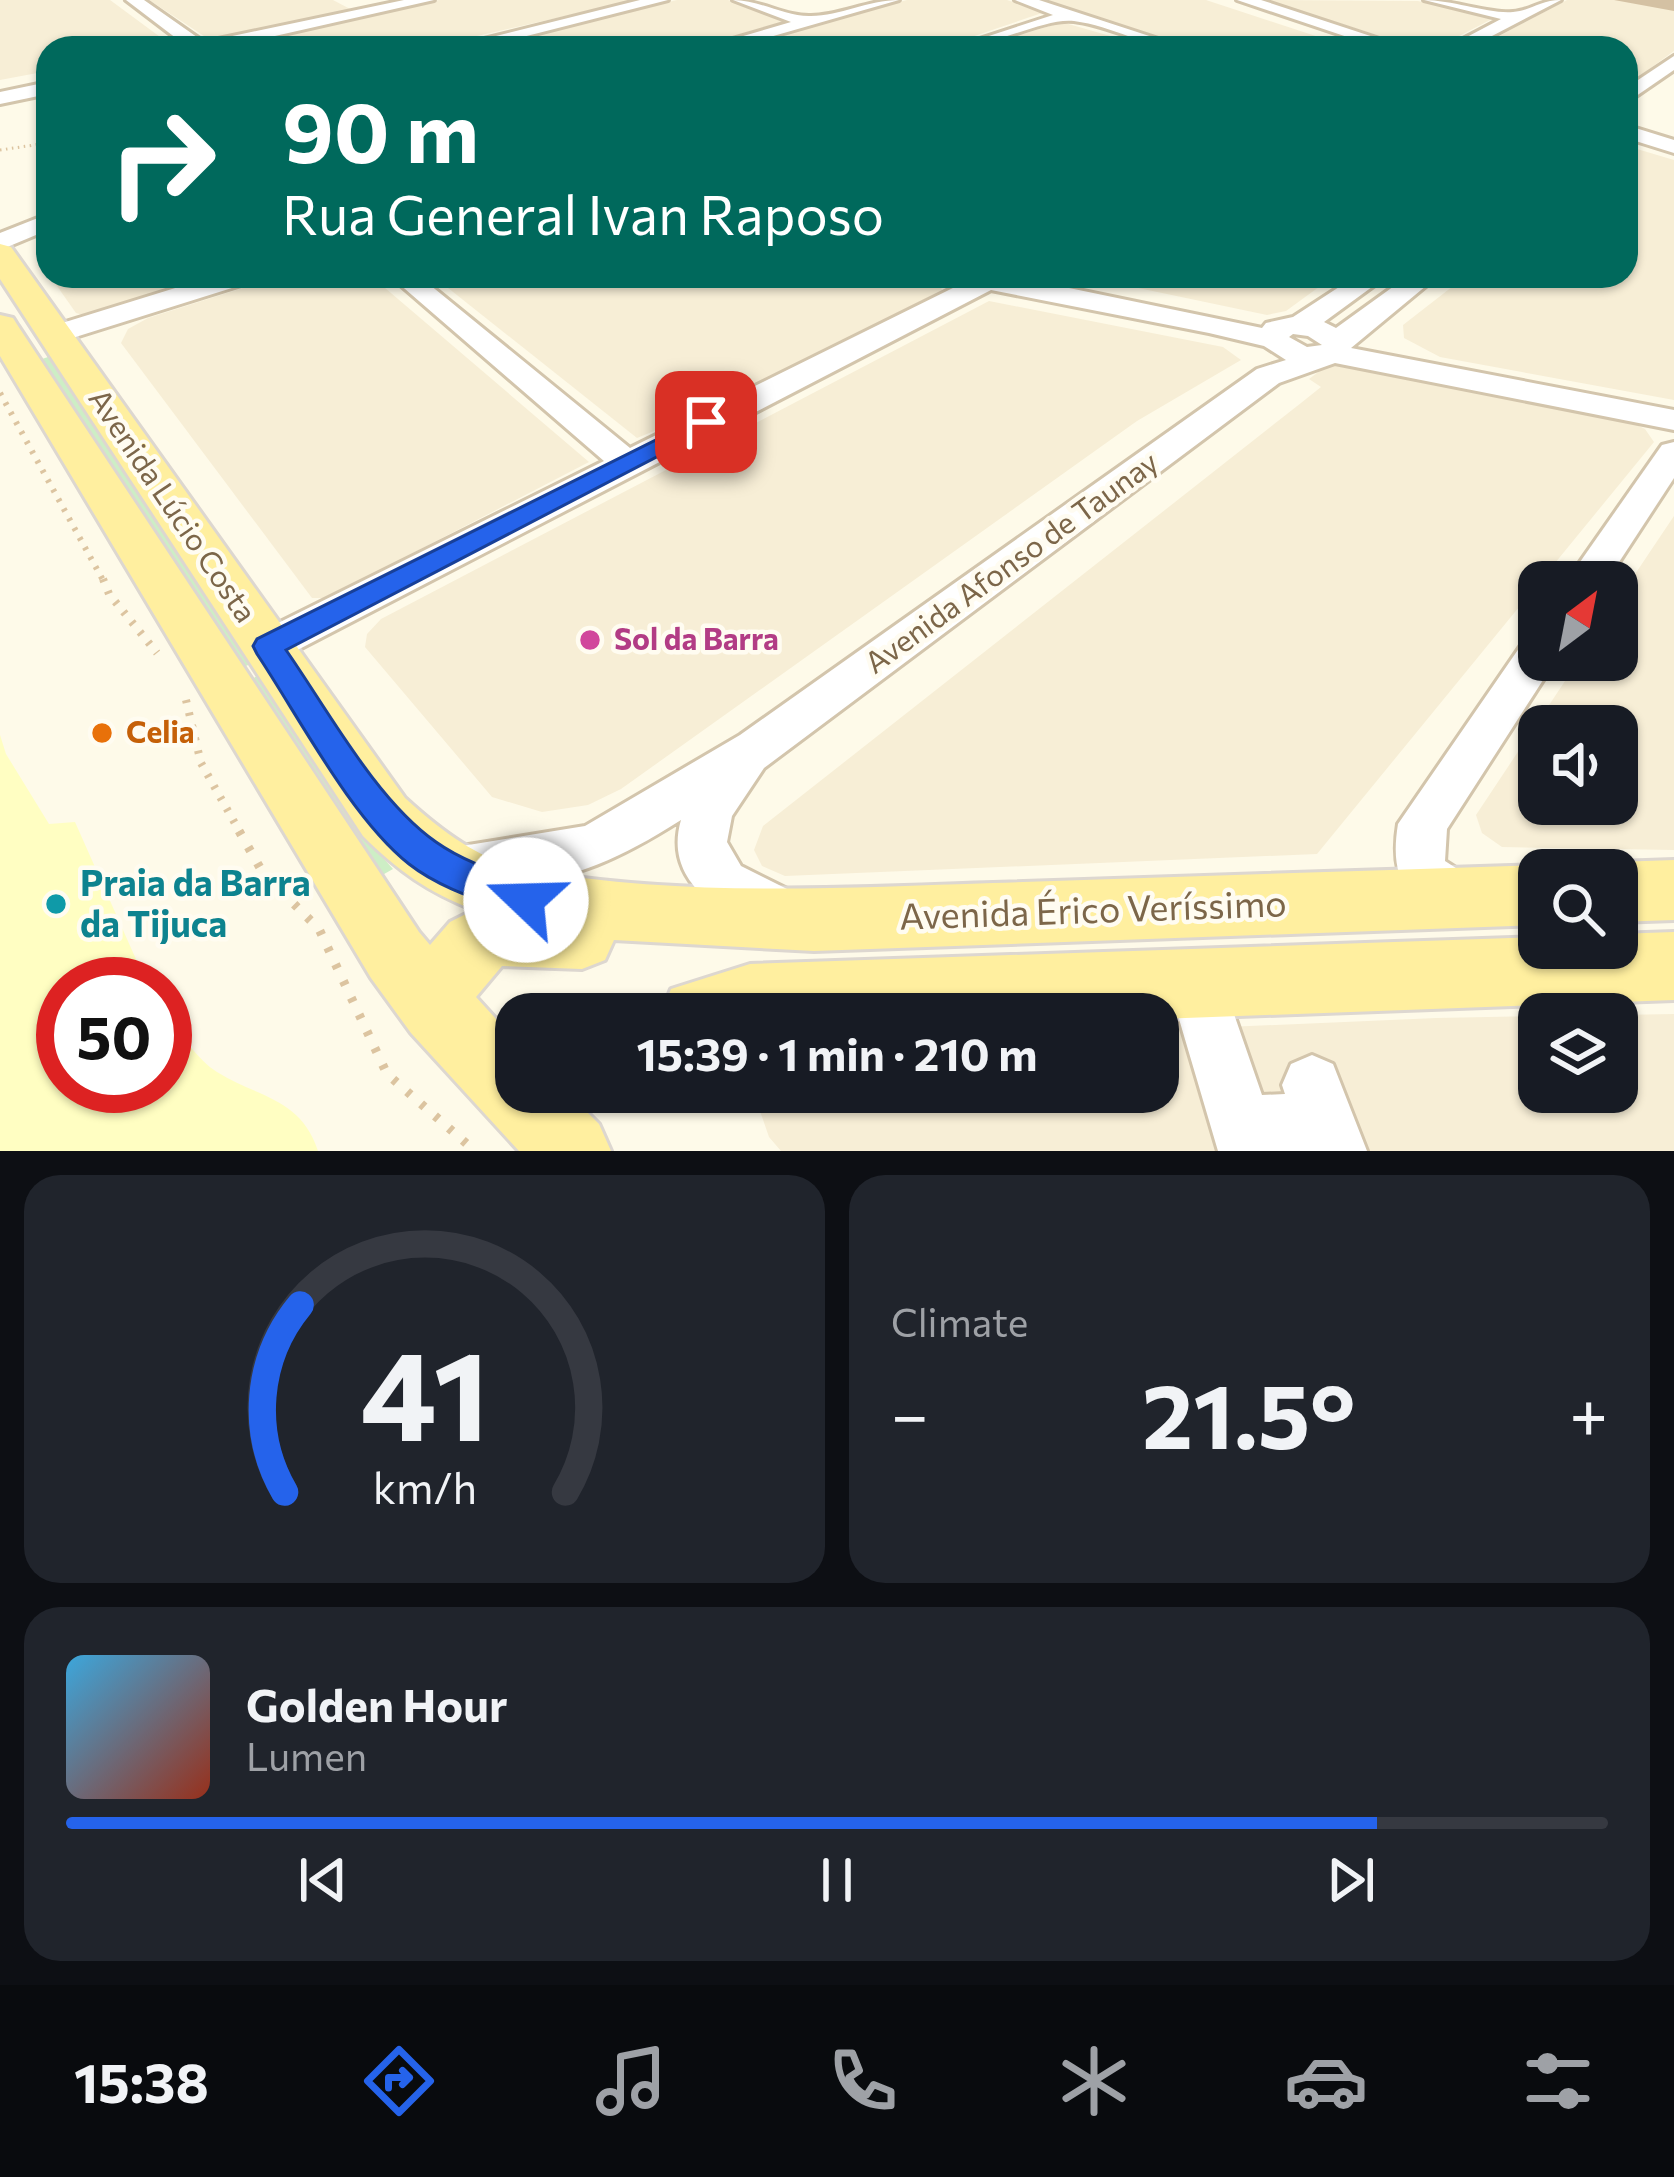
<!DOCTYPE html>
<meta charset="utf-8">
<style>
:root{--surface:#171b24;--page:#20242c;--text:#f1f3f6;--muted:#9ea1a6;--line:#363941;--accent:#2563eb}
body{margin:0;font-family:Commissioner,sans-serif;background:var(--page);color:var(--text);height:100vh;display:flex;flex-direction:column;font-size:45px;white-space:nowrap}
*{box-sizing:border-box;margin:0}
p{font-size:39px;color:var(--muted)}
.icon{flex:none;width:66px;height:66px;fill:none;stroke:currentColor;stroke-width:2;stroke-linecap:round;stroke-linejoin:round}
.map{position:relative;height:1151px;overflow:hidden}
.drawer{display:flex;flex-direction:column;gap:24px;padding:24px;background:#0d0f14;flex:1}
.drawer>*{flex:none}
.guide{position:absolute;left:36px;top:36px;width:1602px;height:252px;border-radius:36px;box-shadow:0 3px 9px #0004;background:#00695c;color:#fff;overflow:hidden}
.needle{width:78px;rotate:32deg}
.buttons{position:absolute;left:1518px;top:561px;display:grid;gap:24px}
.buttons a{display:grid;place-items:center;width:120px;height:120px;border-radius:24px;background:var(--surface);box-shadow:0 3px 9px #0004;font-size:60px}
.speed{position:absolute;left:36px;top:957px;display:flex;gap:24px;font-size:60px;font-weight:700;text-align:center}
.speed>*{display:grid;place-content:center;width:156px;height:156px;border-radius:50%;background:var(--surface);box-shadow:0 3px 9px #0004;line-height:1}
.speed .limit{border:18px solid #d22;background:#fff;color:#111}
.pin{position:absolute;display:grid;place-items:center;width:102px;height:102px;color:#fff;margin:-51px;border-radius:24px;box-shadow:0 6px 18px #0006}
.me{position:absolute;width:132px;margin:-66px;rotate:291deg;stroke-linejoin:round;filter:drop-shadow(0 0 9px #0008)}
.turn{display:flex;align-items:center;gap:42px;height:252px;padding:0 48px;font-size:54px}
.turn .icon{width:156px;height:156px;stroke-width:2.5}
.turn b{display:block;font-size:84px;line-height:102px}
.big{font-size:90px;font-weight:700;line-height:1.1}
.drawer .widget{flex:1;display:flex;flex-direction:column;justify-content:center;gap:18px;min-width:0;padding:0 42px;border-radius:36px;background:var(--page)}
.drawer .dial{align-items:center;gap:0}
.dial svg{height:312px;overflow:visible;fill:none;stroke:var(--line);stroke-width:7;stroke-linecap:round;text-anchor:middle}
.dial text{fill:var(--text);stroke:none}
.song{display:flex;align-items:center;gap:36px}
.cover{width:144px;height:144px;border-radius:18px;background:linear-gradient(135deg,hsl(200 70% 55%),hsl(10 70% 35%))}
.played{height:12px;border-radius:6px;background:linear-gradient(90deg,var(--accent) 85%,var(--line) 85%)}
.keys{display:flex;justify-content:space-around;direction:ltr}
.heat{display:flex;justify-content:space-between;align-items:center;font-size:66px;direction:ltr}
.drawer .tiles{flex:1;display:grid;gap:24px;grid-template-columns:1fr 1fr}
.widget:last-child{grid-column:span 2}
.trip{position:absolute;left:495px;top:993px;width:684px;height:120px;border-radius:36px;background:var(--surface);box-shadow:0 3px 9px #0004;font-weight:700;line-height:120px;text-align:center}
.tab-bar{display:flex;height:192px;justify-content:space-around;align-items:center;background:#090b0e;color:var(--muted)}
.tab-bar .icon{width:84px;height:84px}
.tab-bar .on{color:var(--accent)}
.tab-bar b{font-size:54px;color:var(--text)}
.map>svg:first-child{display:block}
</style>
<div class="map">
<svg width="1674" height="1151" viewBox="0 0 1674 1151">
<rect width="100%" height="100%" fill="#fefae9"/>
<!-- residential -->
<g fill="#f7eed6" fill-rule="evenodd">
<path d="M 110,0 L 171,45 L 48,48 L 48,71 L 0,80 L 0,0 Z"/>
<path d="M 149,0 L 333,0 L 352,10 L 214,38 L 204,36 Z"/>
<path d="M 439,0 L 636,0 L 424,48 L 225,48 Z"/>
<path d="M 677,0 L 728,0 L 789,20 L 691,48 L 475,48 Z"/>
<path d="M 907,0 L 1007,0 L 1045,12 L 939,48 L 728,48 Z"/>
<path d="M 1035,0 L 1206,0 L 1352,48 L 1185,48 Z"/>
<path d="M 1265,0 L 1418,1 L 1492,19 L 1436,48 L 1418,48 Z"/>
<path d="M 1567,0 L 1674,0 L 1674,51 L 1626,86 L 1626,48 L 1476,48 Z"/>
<path d="M 1065,23 L 1152,48 L 976,48 L 1060,23 Z"/>
<path d="M 1637,149 L 1674,160 L 1674,400 L 1440,357 L 1404,338 L 1403,325 L 1466,276 L 1626,276 L 1626,153 Z"/>
<path d="M 50,276 L 210,276 L 83,315 L 76,313 Z"/>
<path d="M 280,276 L 371,276 L 589,462 L 326,598 L 312,598 L 121,343 L 128,329 L 148,318 Z"/>
<path d="M 433,276 L 902,276 L 939,283 L 942,290 L 723,403 L 637,438 Z"/>
<path d="M 1081,276 L 1334,276 L 1286,311 L 1267,315 Z"/>
<path d="M 989,301 L 1223,347 L 1241,360 L 1137,421 L 621,789 L 588,805 L 542,812 L 492,797 L 365,647 L 367,634 L 381,619 Z"/>
<path d="M 1334,360 L 1620,416 L 1645,429 L 1654,442 L 1317,854 L 785,876 L 762,866 L 754,850 L 763,826 L 1301,403 L 1321,387 L 1309,379 Z"/>
<path d="M 1674,516 L 1674,850 L 1502,847 L 1482,833 L 1476,815 L 1579,660 L 1617,660 L 1617,601 ZM 1539,726 L 1617,726 L 1617,804 L 1539,804 Z"/>
<path d="M 1674,1014 L 1674,1151 L 781,1151 L 769,1137 L 760,1111 L 761,1092 L 1158,1092 L 1158,1030 L 1436,1018 L 1539,1016 L 1539,1092 L 1617,1092 L 1617,1015 Z"/>
</g>
<!-- green -->
<g fill="#cdeec5">
<path d="M 51,356 L 253,663 L 241,668 L 39,360 Z"/>
<path d="M 261,674 L 377,851 L 393,869 L 377,878 L 250,680 Z"/>
</g>
<!-- sand -->
<path fill="#fffec2" d="M 0,735 L 6,754 L 49,824 L 75,822 L 147,984 L 63,984 L 63,1086 L 165,1086 L 165,1016 C 181,1034 198,1060 217,1072 C 259,1098 301,1098 318,1151 L 0,1151 Z"/>
<g fill="none" stroke-linecap="round" stroke-linejoin="round">
<!-- minor casing -->
<g stroke="#d3c5ac" stroke-width="6">
<g id="minor">
<path d="M 126,0 L 144,0 L 204,42 L 404,0 L 434,0 L 222,48 L 189,48 Z"/>
<path d="M 640,0 L 668,0 L 479,48 L 448,48 Z"/>
<path d="M 733,0 C 760,0 786,17 811,16 C 840,16 868,0 899,0 L 731,48 L 702,48 L 791,22 Z"/>
<path d="M 1015,0 L 1039,0 L 1186,48 C 1145,48 1113,26 1074,21 C 1045,17 991,48 952,48 L 1053,15 Z"/>
<path d="M 1237,0 L 1261,0 L 1407,48 L 1380,48 Z"/>
<path d="M 1424,0 C 1453,0 1488,14 1513,12 C 1530,11 1540,0 1561,0 L 1469,48 L 1446,48 L 1501,19 Z"/>
<path d="M 1674,56 L 1674,70 L 1626,103 L 1626,88 Z"/>
<path d="M 48,82 L 48,94 L 0,104 L 0,92 Z"/>
<path d="M 1626,125 L 1674,140 L 1674,153 L 1626,138 Z"/>
<path d="M 48,214 L 48,230 L 0,250 L 0,233 Z"/>
<path d="M 214,276 L 255,276 L 251,282 L 66,340 L 56,343 L 41,334 L 46,328 Z"/>
<path d="M 390,276 L 419,276 L 630,448 L 963,283 L 962,276 L 1011,276 L 1262,328 L 1266,323 L 1293,317 L 1356,276 L 1387,276 L 1324,322 L 1336,328 L 1408,276 L 1438,276 L 1351,348 L 1674,410 L 1674,430 L 1335,363 L 1279,383 L 764,768 L 732,816 L 727,842 L 741,866 L 787,889 L 794,907 L 787,925 L 768,932 C 720,915 663,881 681,820 C 616,861 580,876 504,888 C 480,891 461,897 438,888 L 430,871 L 438,854 L 456,847 L 585,826 L 740,735 L 1257,369 L 1286,360 L 1264,346 L 1209,333 L 991,290 L 282,658 L 267,663 L 252,658 L 246,647 L 252,636 L 604,461 ZM 1293,334 L 1308,336 L 1322,345 L 1307,347 L 1289,337 Z"/>
<path d="M 1674,442 L 1674,478 L 1606,582 L 1566,582 L 1662,445 Z"/>
<path d="M 1539,636 L 1539,660 L 1556,660 L 1447,829 L 1445,861 L 1476,881 L 1484,898 L 1476,915 L 1458,923 C 1406,902 1389,879 1398,824 L 1524,641 Z"/>
<path d="M 1197,957 L 1217,965 L 1262,1095 L 1285,1094 L 1282,1085 L 1291,1064 L 1312,1055 L 1333,1064 L 1367,1151 L 1218,1151 L 1169,985 L 1177,965 Z"/>
</g>
</g>
<!-- major casing -->
<g stroke="#ddd7d0" stroke-width="6">
<g id="major">
<path d="M 0,244 L 11,247 L 405,798 C 441,831 480,861 529,870 C 681,897 840,888 993,883 C 1175,877 1357,871 1539,865 L 1553,870 L 1539,870 L 1539,925 L 814,951 L 614,940 L 605,960 L 582,969 L 502,966 L 476,997 L 516,1041 L 516,1092 L 567,1092 L 599,1124 L 611,1151 L 519,1151 L 411,1033 L 371,978 L 0,356 L 0,315 L 13,318 L 18,326 L 419,932 L 430,945 L 450,922 L 474,910 C 428,892 398,871 363,836 L 0,279 Z"/>
<path d="M 1674,860 L 1674,920 L 1617,922 L 1617,870 L 1596,870 L 1617,862 Z"/>
<path d="M 1674,932 L 1674,1000 L 1158,1019 L 1158,1014 L 661,1014 L 671,989 L 750,964 L 1539,937 L 1539,948 L 1617,948 L 1617,934 Z"/>
</g>
</g>
<!-- path-far3 -->
<path stroke="#dcc4a0" stroke-width="3" stroke-dasharray="1.5 4.5" stroke-linecap="butt" d="M 0,150 L 48,143"/>
<!-- path-far2 -->
<path stroke="#dcc4a0" stroke-width="6" stroke-dasharray="3 8" stroke-linecap="butt" d="M 0,393 L 104,582"/>
<!-- path-far1 -->
<g stroke="#dcc4a0" stroke-width="8" stroke-dasharray="3 10" stroke-linecap="butt">
<path d="M 103,579 L 109,594 L 157,653"/>
<path d="M 186,700 L 201,763 L 241,834"/>
</g>
<!-- path -->
<path stroke="#dcc4a0" stroke-width="9" stroke-dasharray="4.5 14" stroke-linecap="butt" d="M 239,831 L 263,873 L 319,929 L 387,1074 L 475,1151"/>
<!-- minor -->
<use href="#minor" fill="#fff" fill-rule="evenodd"/>
<!-- major -->
<use href="#major" fill="#ffef9f" fill-rule="evenodd"/>
</g>
<!-- wall -->
<path fill="#d4c1a3" d="M 1614,0 L 1674,0 L 1674,11 Z"/>
<!-- route -->
<path fill="#2563eb" stroke="#184099" stroke-width="3" d="M 706,415 L 718,422 L 714,427 L 286,650 C 328,710 376,800 436,842 C 467,864 504,874 539,887 L 545,900 L 539,912 L 526,917 C 487,902 442,890 409,864 C 351,818 299,717 257,654 L 253,646 L 257,639 Z"/>
<!-- markers -->
<circle fill="#d1479c" stroke="#fffcf1" stroke-width="4.5" cx="590" cy="640" r="12"/>
<circle fill="#e8710a" stroke="#fffcf1" stroke-width="4.5" cx="102" cy="733" r="12"/>
<circle fill="#0f9aa8" stroke="#fffcf1" stroke-width="4.5" cx="56" cy="904" r="12"/>
<g text-anchor="middle" stroke-width="9" stroke-linejoin="round" paint-order="stroke">
<!-- street labels -->
<g font-size="30" fill="#7c6649" stroke="#fffcf1">
<text transform="translate(172 506) rotate(56)" y="10">Avenida Lúcio Costa</text>
<text transform="translate(1012 563) rotate(-36)" y="10">Avenida Afonso de Taunay</text>
</g>
<!-- hotel labels -->
<g font-size="30" font-weight="bold" fill="#b23c85" stroke="#fffcf1" text-anchor="start">
<text x="614" y="650">Sol da Barra</text>
</g>
<!-- food labels -->
<g font-size="30" font-weight="bold" fill="#c56008" stroke="#fffcf1" text-anchor="start">
<text x="126" y="743">Celia</text>
</g>
<!-- near-culture labels -->
<g font-size="36" font-weight="bold" fill="#0d838f" stroke="#fffcf1" text-anchor="start">
<text x="80" y="896">Praia da Barra<tspan x="80" dy="41">da Tijuca</tspan></text>
</g>
<!-- near-street labels -->
<g font-size="36" fill="#7c6649" stroke="#fffcf1">
<text transform="translate(1093 910) rotate(-2)" y="13">Avenida Érico Veríssimo</text>
</g>
</g>
</svg>
<div class="buttons">
<a><svg class="needle" viewBox="-14 -14 28 28"><path d="M0-13l5 13h-10z" fill="#e53935"/><path d="M0 13l5-13h-10z" fill="#9ea1a6"/></svg></a>
<a><svg class="icon" aria-label="sound" viewBox="0 0 24 24"><path d="M4 9h4l5-4v14l-5-4H4zM17 9q2 3 0 6"/></svg></a>
<a><svg class="icon" aria-label="search" viewBox="0 0 24 24"><circle cx="10" cy="10" r="6"/><path d="M15 15l6 6"/></svg></a>
<a><svg class="icon" aria-label="layers" viewBox="0 0 24 24"><path d="M12 4l9 5-9 5-9-5zM3 14l9 5 9-5"/></svg></a>
</div>
<div class="speed"><div class="limit">50</div></div>
<div class="pin" style="left:706px;top:422px;background:#d93025"><svg class="icon" aria-label="arrive" viewBox="0 0 24 24"><path d="M6 21V4h12l-3 4 3 4H6"/></svg></div>
<svg class="me" style="left:526px;top:900px" viewBox="-20 -20 40 40"><circle r="19" fill="#fff"/><path d="M0-13L10 11 0 6-10 11z" fill="#2563eb"/></svg>
<div class="trip">15:39 · 1 min · 210 m</div>
<div class="guide">
<div class="turn"><svg class="icon" aria-label="right" viewBox="0 0 24 24"><path d="M7 20v-9h11M14 6l5 5-5 5"/></svg><div><b>90 m</b>Rua General Ivan Raposo</div></div>
</div>
</div>
<section class="drawer">
<div class="tiles">
<div class="widget dial"><svg viewBox="0 0 100 80">
<path d="M14 69A42 42 0 1 1 86 69"/>
<path d="M14 69A42 42 0 0 1 18 21" stroke="#2563eb"/>
<text x="50" y="56" font-size="32" font-weight="700">41</text>
<text x="50" y="72" font-size="11">km/h</text>
</svg></div>
<div class="widget"><p>Climate</p>
<div class="heat"><a>−</a><b class="big">21.5°</b><a>+</a></div>
</div>
<div class="widget">
<div class="song"><i class="cover"></i><div><b>Golden Hour</b><p>Lumen</p></div></div>
<div class="played"></div>
<div class="keys"><svg class="icon" aria-label="previous" viewBox="0 0 24 24"><path d="M18 5L8 12l10 7zM5 5v14"/></svg><svg class="icon" aria-label="pause" viewBox="0 0 24 24"><path d="M8 5v14M16 5v14"/></svg><svg class="icon" aria-label="next" viewBox="0 0 24 24"><path d="M6 5l10 7-10 7zM19 5v14"/></svg></div>
</div>
</div>
</section>
<nav class="tab-bar">
<b>15:38</b>
<svg class="icon on" aria-label="directions" viewBox="0 0 24 24"><path d="M12 3l9 9-9 9-9-9zM9 14v-3h6M13 9l2 2-2 2"/></svg>
<svg class="icon" aria-label="music" viewBox="0 0 24 24"><path d="M9 18V5l10-2v13"/><circle cx="6" cy="18" r="3"/><circle cx="16" cy="16" r="3"/></svg>
<svg class="icon" aria-label="phone" viewBox="0 0 24 24"><path d="M5 4h4l2 5-3 2q2 4 5 5l2-3 5 2v4C11 20 4 13 5 4z"/></svg>
<svg class="icon" aria-label="climate" viewBox="0 0 24 24"><path d="M12 3v18M4 7l16 10M4 17L20 7"/></svg>
<svg class="icon" aria-label="car" viewBox="0 0 24 24"><path d="M5 17H2v-5l4-1 3-4h7l3 4 3 1v5h-3M9 17h6M6 11h13"/><circle cx="7" cy="17" r="2"/><circle cx="17" cy="17" r="2"/></svg>
<svg class="icon" aria-label="filters" viewBox="0 0 24 24"><path d="M4 7h16M4 17h16"/><circle cx="9" cy="7" r="2"/><circle cx="15" cy="17" r="2"/></svg>
</nav>
